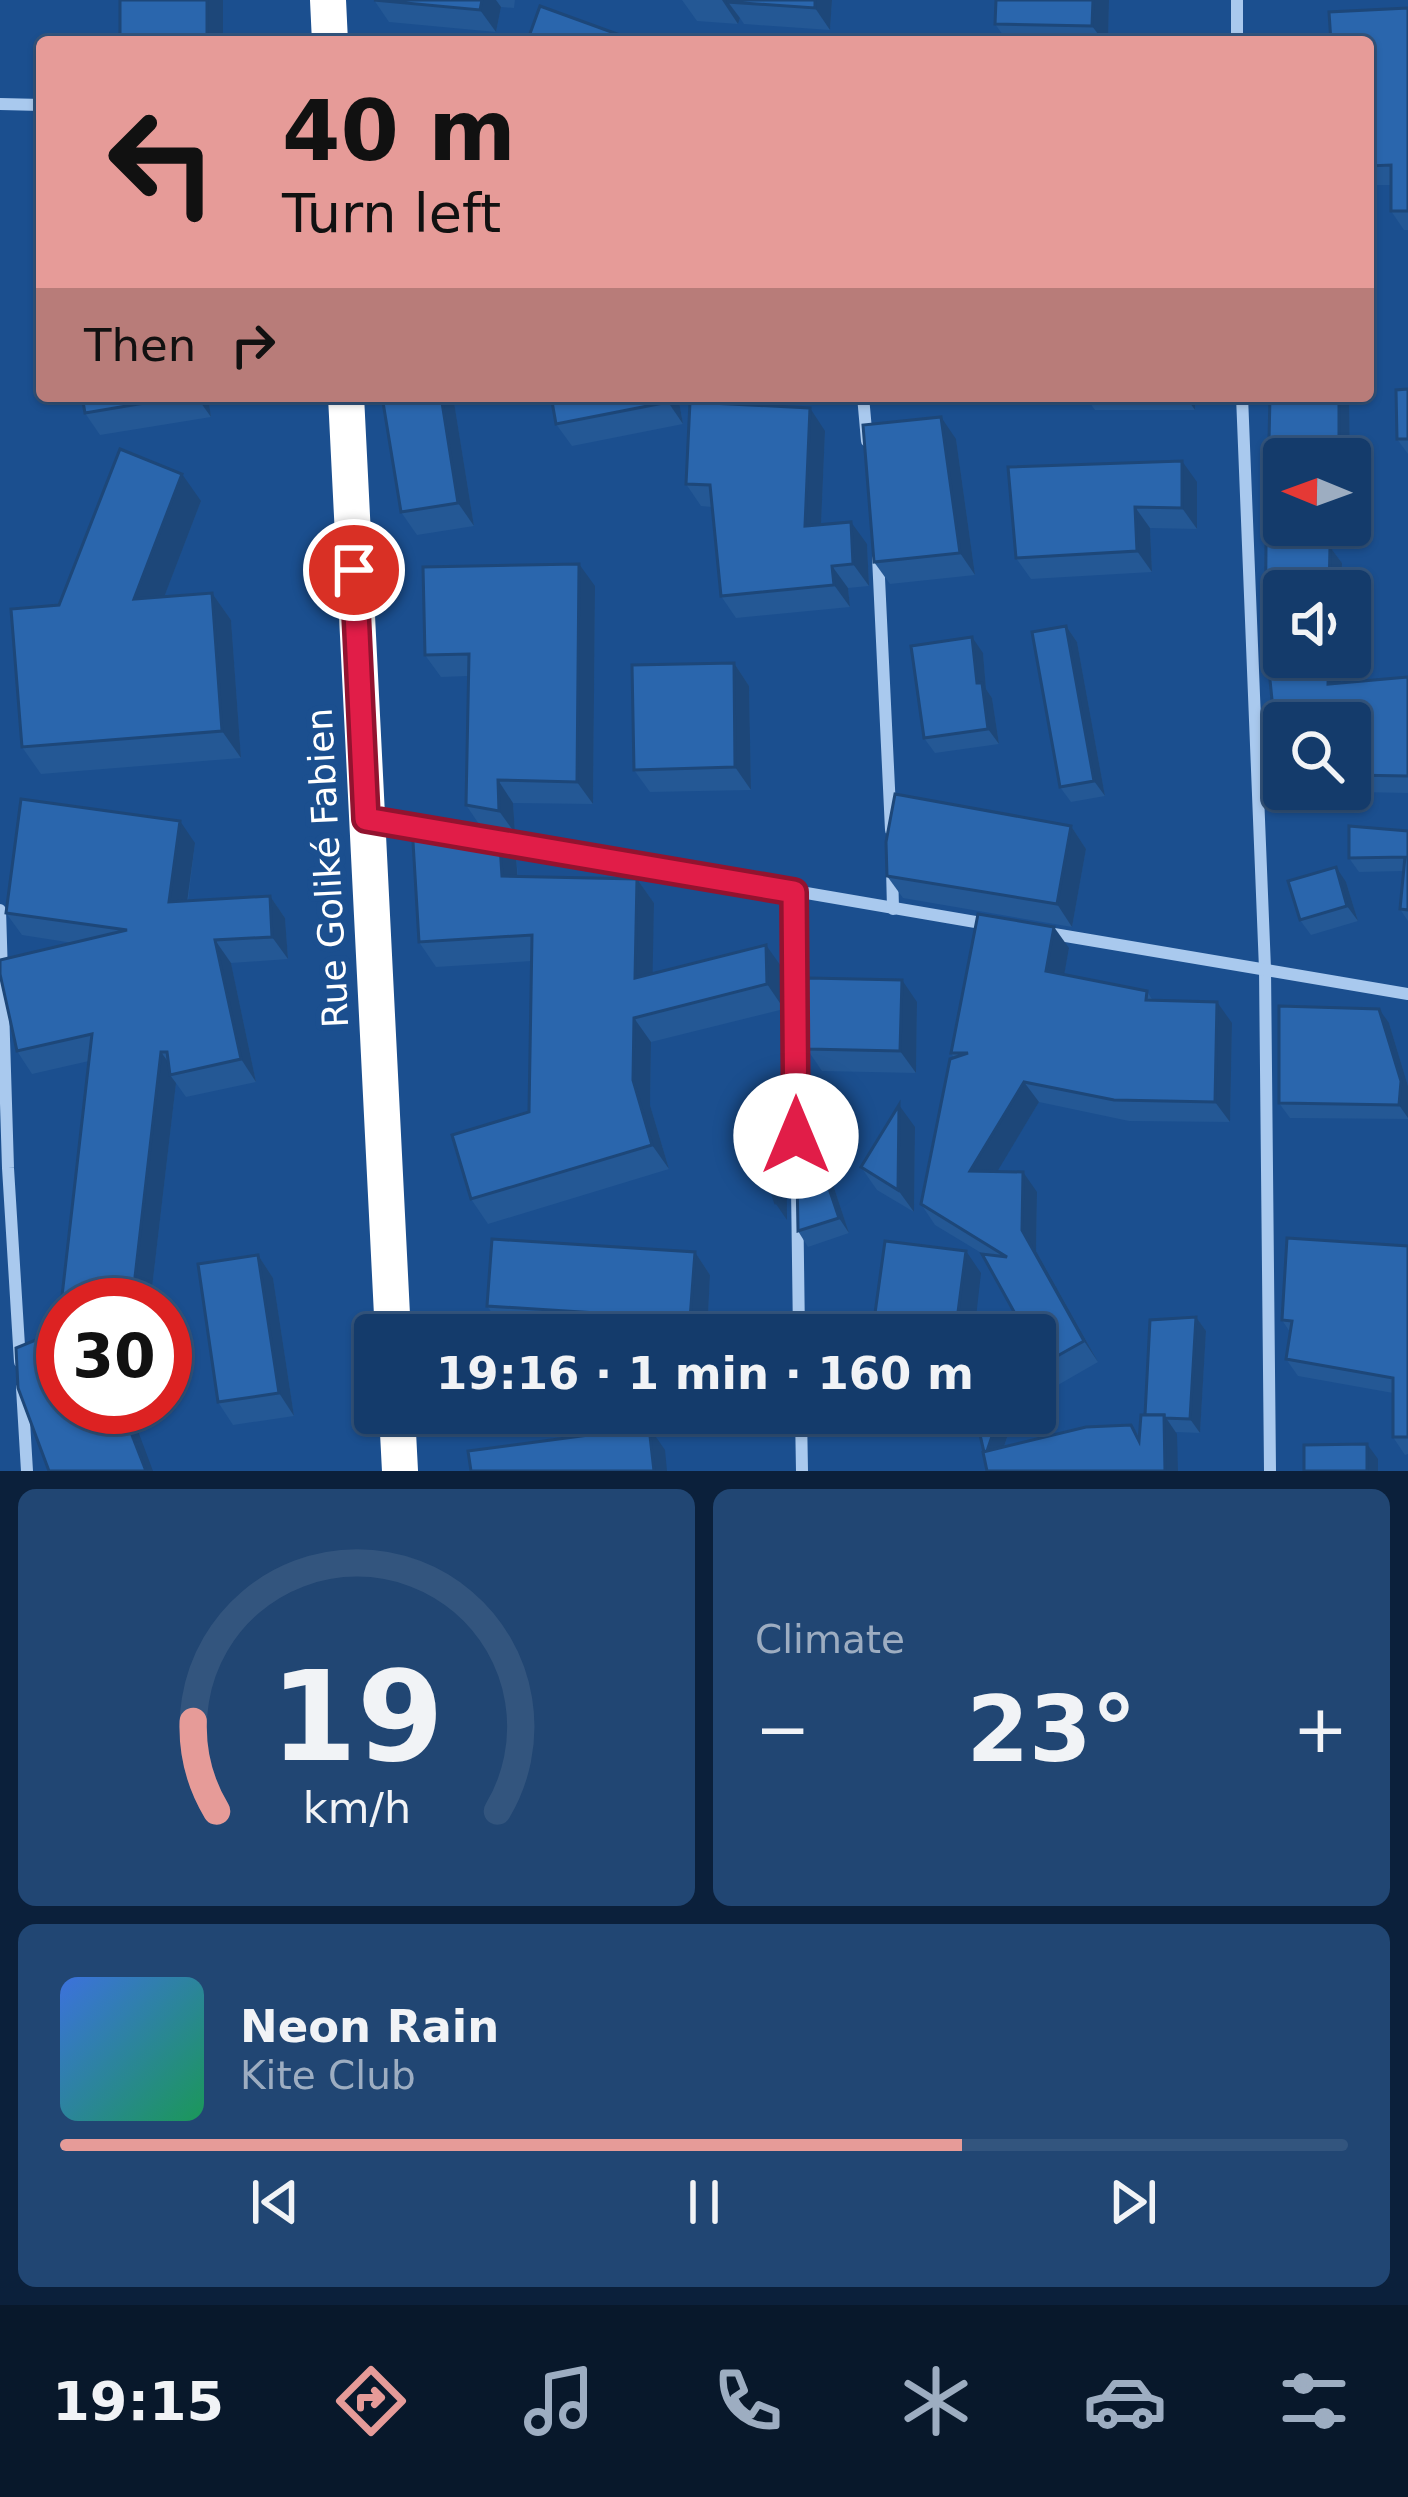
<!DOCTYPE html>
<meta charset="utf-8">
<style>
:root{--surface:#143b6b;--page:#214673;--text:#f1f3f6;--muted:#9dadc1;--line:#33557e;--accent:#e69b98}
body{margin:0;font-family:"DejaVu Sans",sans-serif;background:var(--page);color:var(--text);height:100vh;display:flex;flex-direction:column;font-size:45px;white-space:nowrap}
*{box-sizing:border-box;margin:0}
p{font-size:39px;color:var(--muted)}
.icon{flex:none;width:66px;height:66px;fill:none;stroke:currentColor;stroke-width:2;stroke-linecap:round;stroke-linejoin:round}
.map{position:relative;height:1471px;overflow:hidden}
.details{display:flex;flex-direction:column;gap:18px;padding:18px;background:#0b203b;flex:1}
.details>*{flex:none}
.guide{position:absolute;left:36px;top:36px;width:1338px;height:366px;border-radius:12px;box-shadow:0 3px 9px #0004,0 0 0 3px var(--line);background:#e69b98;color:#111;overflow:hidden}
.needle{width:78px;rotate:271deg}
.buttons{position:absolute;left:1263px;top:438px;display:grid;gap:24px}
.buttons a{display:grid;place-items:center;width:108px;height:108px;border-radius:12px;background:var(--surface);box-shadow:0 3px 9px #0004,0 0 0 3px var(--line);font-size:60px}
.speed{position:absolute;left:36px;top:1278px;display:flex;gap:24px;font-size:60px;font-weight:700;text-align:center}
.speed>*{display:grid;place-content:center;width:156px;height:156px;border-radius:50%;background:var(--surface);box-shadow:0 3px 9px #0004,0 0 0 3px var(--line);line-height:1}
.speed .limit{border:18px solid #d22;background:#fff;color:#111}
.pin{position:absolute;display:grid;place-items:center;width:102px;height:102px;color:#fff;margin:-51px;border:6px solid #fff;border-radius:50%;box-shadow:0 3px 12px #0007}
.me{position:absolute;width:132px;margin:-66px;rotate:0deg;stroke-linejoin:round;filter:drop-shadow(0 0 9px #0008)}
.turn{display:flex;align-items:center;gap:42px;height:252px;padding:0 48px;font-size:54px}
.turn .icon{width:156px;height:156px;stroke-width:2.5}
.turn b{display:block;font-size:84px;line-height:102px}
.then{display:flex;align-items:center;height:114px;padding:0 48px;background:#0003;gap:24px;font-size:45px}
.big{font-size:90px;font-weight:600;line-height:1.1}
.details .card{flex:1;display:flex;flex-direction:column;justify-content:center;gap:18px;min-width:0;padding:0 42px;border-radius:18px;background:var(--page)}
.details .dial{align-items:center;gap:0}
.dial svg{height:312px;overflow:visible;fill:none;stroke:var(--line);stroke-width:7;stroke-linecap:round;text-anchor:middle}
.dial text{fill:var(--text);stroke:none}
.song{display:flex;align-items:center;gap:36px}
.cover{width:144px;height:144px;border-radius:18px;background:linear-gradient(135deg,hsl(220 70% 55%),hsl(150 70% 35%))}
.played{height:12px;border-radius:6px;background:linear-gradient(90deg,var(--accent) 70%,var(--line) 70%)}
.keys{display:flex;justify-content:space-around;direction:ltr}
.heat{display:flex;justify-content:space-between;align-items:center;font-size:66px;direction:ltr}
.details .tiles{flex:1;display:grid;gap:18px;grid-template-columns:1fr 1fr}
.card:last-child{grid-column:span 2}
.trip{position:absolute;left:354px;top:1314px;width:702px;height:120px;border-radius:12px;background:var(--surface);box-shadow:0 3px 9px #0004,0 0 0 3px var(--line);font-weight:600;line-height:120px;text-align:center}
.tab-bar{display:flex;height:192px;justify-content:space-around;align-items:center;background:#08182b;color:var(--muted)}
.tab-bar .icon{width:84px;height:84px}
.tab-bar .active{color:var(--accent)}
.tab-bar b{font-size:54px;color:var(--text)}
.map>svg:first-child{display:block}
</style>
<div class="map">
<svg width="1408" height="1471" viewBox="0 0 1408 1471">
<rect width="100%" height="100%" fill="#1b4f8f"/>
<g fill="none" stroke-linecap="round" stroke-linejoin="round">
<!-- street -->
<g stroke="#a9c9ee" stroke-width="12">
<path d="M 1237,42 L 1237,0"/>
<path d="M 0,104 L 42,105"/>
<path d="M 863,396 L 867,441"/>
<path d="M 1242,396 L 1265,969 L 1270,1471"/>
<path d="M 878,557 L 891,830"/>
<path d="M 374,820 L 425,828"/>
<path d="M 492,839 L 993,925"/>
<path d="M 892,868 L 893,909"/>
<path d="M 793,892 L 799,1335"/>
<path d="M 0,910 L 8,1168 L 20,1362"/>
<path d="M 1048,933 L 1408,994"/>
<path d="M 22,1388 L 27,1471"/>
<path d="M 801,1413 L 802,1471"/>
</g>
<!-- highway -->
<g stroke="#fff" stroke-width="36">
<path d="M 328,0 L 330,42"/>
<path d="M 346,396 L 393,1335"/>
<path d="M 397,1413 L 400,1471"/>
</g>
</g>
<!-- wall -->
<g fill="#245895">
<path d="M 374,0 L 515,0 L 514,8 L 501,7 L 496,32 L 389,22 Z"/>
<path d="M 682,0 L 832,0 L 830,30 L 744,24 L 740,18 L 738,24 L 697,21 Z"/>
<path d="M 1109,0 L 1108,42 L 1008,42 L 995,24 Z"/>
<path d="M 1408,8 L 1408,230 L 1404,230 L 1391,211 L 1391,185 L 1368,185 L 1368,42 Z"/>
<path d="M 1408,389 L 1408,454 L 1397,439 Z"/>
<path d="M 82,396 L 208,396 L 211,417 L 100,435 L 85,413 Z"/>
<path d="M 551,396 L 678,396 L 683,424 L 572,446 L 556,424 Z"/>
<path d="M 1085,396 L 1195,396 L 1195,410 L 1095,410 Z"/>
<path d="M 1270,396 L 1349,396 L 1350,457 L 1280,456 L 1269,441 Z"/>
<path d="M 454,402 L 474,526 L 417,535 L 401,512 Z"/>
<path d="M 825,431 L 821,525 L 867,544 L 869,586 L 848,588 L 850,607 L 736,618 L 721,596 L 712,507 L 701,506 L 686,484 Z"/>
<path d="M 956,439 L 975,575 L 890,584 L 874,562 Z"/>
<path d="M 1008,467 L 1197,482 L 1197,529 L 1150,528 L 1152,572 L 1031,579 L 1016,558 Z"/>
<path d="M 201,501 L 164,597 L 212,593 L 231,620 L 241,758 L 41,774 L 22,747 L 59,605 Z"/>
<path d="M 1330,547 L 1342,563 L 1340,683 L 1408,677 L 1408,793 L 1308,791 L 1307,789 L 1350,789 L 1350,723 L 1284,723 L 1284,776 L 1279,769 L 1269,677 L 1265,670 Z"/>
<path d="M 595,586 L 593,804 L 513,803 L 515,833 L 500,830 L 516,855 L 518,877 L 637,879 L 654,903 L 652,974 L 783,969 L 784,1009 L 651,1042 L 650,1105 L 669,1169 L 488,1224 L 471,1199 L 529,1112 L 532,961 L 436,967 L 419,942 L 481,827 L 466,805 L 468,676 L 441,677 L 425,655 Z"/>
<path d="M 1066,626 L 1077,642 L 1105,796 L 1071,802 L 1060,787 Z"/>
<path d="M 983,653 L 986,689 L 992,698 L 999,744 L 935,753 L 924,738 Z"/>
<path d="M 734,663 L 749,686 L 751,790 L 650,792 L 634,770 Z"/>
<path d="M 1071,826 L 1086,849 L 1072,927 L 903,898 L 887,876 Z"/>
<path d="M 1408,831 L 1408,921 L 1400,909 L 1403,871 L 1359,872 L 1349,858 Z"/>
<path d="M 195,843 L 188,901 L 270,896 L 285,918 L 288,959 L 231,963 L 256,1082 L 186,1097 L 176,1083 L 150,1305 L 63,1305 L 58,1331 L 89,1061 L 32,1074 L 17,1051 L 73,943 L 22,935 L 6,913 Z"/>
<path d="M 1346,882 L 1358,921 L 1311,935 L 1300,920 Z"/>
<path d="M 1069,948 L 1064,974 L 1147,991 L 1153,1001 L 1232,1023 L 1230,1122 L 1129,1121 L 1039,1102 L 997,1171 L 1037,1192 L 1036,1251 L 1098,1362 L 1058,1385 L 1043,1364 L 983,1254 L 935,1225 L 921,1204 L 954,1058 L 951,1053 Z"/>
<path d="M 917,1002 L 916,1073 L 822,1071 L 807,1049 Z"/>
<path d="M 1389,1023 L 1408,1086 L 1408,1119 L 1290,1118 L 1279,1103 Z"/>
<path d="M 915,1127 L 914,1212 L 877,1190 L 861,1167 Z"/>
<path d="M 815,1130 L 849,1233 L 808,1247 L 798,1231 Z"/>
<path d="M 1408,1246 L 1408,1454 L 1405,1455 L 1393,1437 L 1393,1393 L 1298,1376 L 1286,1359 L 1290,1332 L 1282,1320 Z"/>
<path d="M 695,1252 L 710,1275 L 707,1335 L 604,1335 L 503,1328 L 487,1306 Z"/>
<path d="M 258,1255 L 273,1278 L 294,1416 L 233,1425 L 218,1402 Z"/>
<path d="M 1196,1317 L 1206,1331 L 1200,1433 L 1176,1432 L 1178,1471 L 987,1471 L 975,1413 L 1015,1413 L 1004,1447 L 1086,1427 L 1131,1425 L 1140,1438 L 1141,1415 L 1145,1415 L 1150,1320 Z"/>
</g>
<!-- shaded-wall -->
<g fill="#1d4779">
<rect x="207" y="0" width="16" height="42"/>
<path d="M 482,0 L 496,0 L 501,7 L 496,32 L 480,10 Z"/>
<path d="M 722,0 L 739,0 L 728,2 L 740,18 L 738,24 Z"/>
<path d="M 815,0 L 832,0 L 830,30 L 815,8 Z"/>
<path d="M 1093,0 L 1109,0 L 1108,42 L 1104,42 L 1092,26 Z"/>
<path d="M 196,396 L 208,396 L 211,417 Z"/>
<path d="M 441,396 L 450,396 L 454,402 L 474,526 L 458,503 Z"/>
<path d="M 666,396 L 678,396 L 683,424 L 668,402 Z"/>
<path d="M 1185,396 L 1195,396 L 1195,410 Z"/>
<path d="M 1339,396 L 1349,396 L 1350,457 L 1339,442 Z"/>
<path d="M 810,408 L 825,431 L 820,549 L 805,526 Z"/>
<path d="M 941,417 L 956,439 L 975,575 L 960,553 Z"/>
<path d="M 1182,461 L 1197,482 L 1197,529 L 1182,508 Z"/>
<path d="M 182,474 L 201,501 L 153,626 L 134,599 Z"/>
<path d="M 1135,507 L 1150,528 L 1152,572 L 1137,551 Z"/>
<path d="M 851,522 L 867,544 L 869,586 L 853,564 Z"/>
<path d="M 1330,547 L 1342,563 L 1341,591 L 1329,591 Z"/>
<path d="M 579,564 L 595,586 L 593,804 L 577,782 Z"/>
<path d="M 832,566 L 848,588 L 850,607 L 834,585 Z"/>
<path d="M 212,593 L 231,620 L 241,758 L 222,731 Z"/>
<path d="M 1066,626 L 1077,642 L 1105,796 L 1094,781 Z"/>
<path d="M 972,637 L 983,653 L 986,689 L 992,698 L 999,744 L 988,729 L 977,683 Z"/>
<path d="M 1329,657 L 1341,657 L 1340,701 L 1328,684 Z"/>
<path d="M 734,663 L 749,686 L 751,790 L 735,767 Z"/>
<path d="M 498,780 L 513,803 L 515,833 L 499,811 Z"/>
<path d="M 180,821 L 195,843 L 184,925 L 169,902 Z"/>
<path d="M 1071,826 L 1086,849 L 1072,927 L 1057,904 Z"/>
<path d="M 499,830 L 516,855 L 519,901 L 502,876 Z"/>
<path d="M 1336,867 L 1346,882 L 1358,921 L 1347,906 Z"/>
<path d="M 637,879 L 654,903 L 652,1003 L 635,978 Z"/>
<path d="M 270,896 L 285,918 L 288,959 L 272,937 Z"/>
<path d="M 1054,927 L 1069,948 L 1061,992 L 1046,971 Z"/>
<path d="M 215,940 L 231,963 L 256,1082 L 241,1059 Z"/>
<path d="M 766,945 L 783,969 L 784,1009 L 767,984 Z"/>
<path d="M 902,980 L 917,1002 L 916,1073 L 900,1051 Z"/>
<path d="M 1217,1002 L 1232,1023 L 1230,1122 L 1215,1102 Z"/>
<path d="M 1379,1009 L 1389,1023 L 1408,1086 L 1408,1118 L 1399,1105 Z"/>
<path d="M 634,1018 L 651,1042 L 650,1105 L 669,1169 L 652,1145 L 633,1080 Z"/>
<path d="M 161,1052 L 176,1073 L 170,1075 L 176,1083 L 150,1305 L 134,1305 L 132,1303 Z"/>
<path d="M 1024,1082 L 1039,1102 L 985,1192 L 970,1171 Z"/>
<path d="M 899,1105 L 915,1127 L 914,1212 L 898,1190 Z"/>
<path d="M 804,1114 L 815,1130 L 849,1233 L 839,1218 Z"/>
<path d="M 775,1124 L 786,1139 L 787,1220 L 776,1204 Z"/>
<path d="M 1023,1172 L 1037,1192 L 1036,1251 L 1098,1362 L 1084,1341 L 1022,1230 Z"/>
<path d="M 966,1251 L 981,1273 L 974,1335 L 955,1335 Z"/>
<path d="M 695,1252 L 710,1275 L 707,1335 L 701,1335 L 690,1319 Z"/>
<path d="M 258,1255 L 273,1278 L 294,1416 L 279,1393 Z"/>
<path d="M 1196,1317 L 1206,1331 L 1200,1433 L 1190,1419 Z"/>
<path d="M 121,1407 L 129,1407 L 153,1471 L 146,1471 Z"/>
<path d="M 1000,1413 L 1015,1413 L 996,1471 L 985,1456 Z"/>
<path d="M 1164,1415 L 1177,1434 L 1178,1471 L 1165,1471 Z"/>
<path d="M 649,1427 L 665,1450 L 667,1471 L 654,1471 Z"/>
<path d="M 1367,1444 L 1378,1459 L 1378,1471 L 1367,1471 Z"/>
</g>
<!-- building -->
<g fill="#2a66ad" stroke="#1d4779" stroke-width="3">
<rect x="120" y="0" width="87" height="42"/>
<path d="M 374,0 L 482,0 L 480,10 Z"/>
<path d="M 728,0 L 815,0 L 815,8 L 728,2 Z"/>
<path d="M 996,0 L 1093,0 L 1092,26 L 995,24 Z"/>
<path d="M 540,6 L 639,42 L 527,42 Z"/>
<path d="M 1408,8 L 1408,211 L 1391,211 L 1391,165 L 1368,166 L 1368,42 L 1331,42 L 1329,12 Z"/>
<path d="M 1408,389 L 1408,439 L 1397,439 L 1396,390 Z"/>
<path d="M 82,396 L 186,396 L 85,413 Z"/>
<path d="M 382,396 L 441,396 L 458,503 L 401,512 Z"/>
<path d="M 551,396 L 666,396 L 668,402 L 556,424 Z"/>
<path d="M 1270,396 L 1339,396 L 1339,442 L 1269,441 Z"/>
<path d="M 690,402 L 810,408 L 805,526 L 851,522 L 853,564 L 832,566 L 834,585 L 721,596 L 710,485 L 686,484 Z"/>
<path d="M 941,417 L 960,553 L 874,562 L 863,425 Z"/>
<path d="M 120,449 L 182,474 L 134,599 L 212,593 L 222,731 L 22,747 L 11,609 L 59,605 Z"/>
<path d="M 1182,461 L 1182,508 L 1135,507 L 1137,551 L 1016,558 L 1008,467 Z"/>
<path d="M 1266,545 L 1330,547 L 1329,591 L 1284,591 L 1284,657 L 1329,657 L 1328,684 L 1408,677 L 1408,776 L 1350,775 L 1350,723 L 1284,723 L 1284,769 L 1279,769 L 1269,670 L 1265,670 Z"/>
<path d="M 579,564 L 577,782 L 498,780 L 499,811 L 466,805 L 469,654 L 425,655 L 423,567 Z"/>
<path d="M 1066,626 L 1094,781 L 1060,787 L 1032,632 Z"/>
<path d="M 972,637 L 977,683 L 982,683 L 988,729 L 924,738 L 911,646 Z"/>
<path d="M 734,663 L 735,767 L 634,770 L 632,665 Z"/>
<path d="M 895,794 L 1071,826 L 1057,904 L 887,876 L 886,842 Z"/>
<path d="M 21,799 L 180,821 L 169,902 L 270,896 L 272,937 L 215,940 L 241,1059 L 170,1075 L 167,1052 L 161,1052 L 132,1303 L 80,1297 L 83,1305 L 63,1305 L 63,1407 L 121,1407 L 146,1471 L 49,1471 L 18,1388 L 16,1348 L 58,1331 L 92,1034 L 17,1051 L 0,974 L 0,960 L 127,930 L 6,913 Z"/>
<path d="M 451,822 L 499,830 L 502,876 L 637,879 L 635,978 L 766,945 L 767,984 L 634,1018 L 633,1080 L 652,1145 L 471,1199 L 452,1135 L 529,1112 L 532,935 L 419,942 L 412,825 Z"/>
<path d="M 1349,826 L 1408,831 L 1408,910 L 1400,909 L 1405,857 L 1349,858 Z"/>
<path d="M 1336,867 L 1347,906 L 1300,920 L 1288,881 Z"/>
<path d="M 978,914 L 1054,927 L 1046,971 L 1147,991 L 1146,1000 L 1217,1002 L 1215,1102 L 1114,1100 L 1024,1082 L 970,1171 L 1023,1172 L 1022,1230 L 1084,1341 L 1043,1364 L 1035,1350 L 1035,1335 L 1027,1335 L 982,1254 L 1007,1257 L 921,1204 L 950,1059 L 968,1053 L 951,1053 Z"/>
<path d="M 808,978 L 902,980 L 900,1051 L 807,1049 Z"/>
<path d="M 1279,1006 L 1379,1009 L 1401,1081 L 1399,1105 L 1279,1103 Z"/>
<path d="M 899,1105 L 898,1190 L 861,1167 Z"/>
<path d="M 804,1114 L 839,1218 L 798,1231 L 796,1117 Z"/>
<path d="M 775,1124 L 776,1204 L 752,1132 Z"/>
<path d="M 1287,1238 L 1408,1246 L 1408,1437 L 1393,1437 L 1393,1378 L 1286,1359 L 1292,1321 L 1282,1320 Z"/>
<path d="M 492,1239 L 695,1252 L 690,1319 L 487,1306 Z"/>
<path d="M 885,1241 L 966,1251 L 955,1335 L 872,1335 Z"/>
<path d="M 258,1255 L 279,1393 L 218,1402 L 198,1264 Z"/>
<path d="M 1196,1317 L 1190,1419 L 1164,1418 L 1164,1415 L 1145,1415 L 1150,1320 Z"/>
<path d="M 975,1413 L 1000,1413 L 987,1451 L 984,1452 Z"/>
<path d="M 1141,1415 L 1164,1415 L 1165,1471 L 987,1471 L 983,1452 L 1086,1427 L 1131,1425 L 1139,1441 Z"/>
<path d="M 649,1427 L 654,1471 L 471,1471 L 468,1451 Z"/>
<path d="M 1367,1444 L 1367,1471 L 1304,1471 L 1304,1445 Z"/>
</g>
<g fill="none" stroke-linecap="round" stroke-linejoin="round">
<!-- route casing -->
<g stroke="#92132f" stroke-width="30">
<path id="route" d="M 354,570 L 366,819 L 794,892 L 796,1136"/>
</g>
<!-- route -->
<use href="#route" stroke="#e11d48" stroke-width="21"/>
</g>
<g text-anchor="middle" stroke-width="12" stroke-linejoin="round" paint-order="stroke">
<!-- street labels -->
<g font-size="36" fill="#fff" stroke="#1b4f8f">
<text transform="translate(327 868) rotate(-93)" y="13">Rue Goliké Fabien</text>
</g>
</g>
</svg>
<div class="buttons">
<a><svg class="needle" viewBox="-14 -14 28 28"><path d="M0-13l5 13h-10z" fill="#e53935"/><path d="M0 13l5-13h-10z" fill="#9dadc1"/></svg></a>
<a><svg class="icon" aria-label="sound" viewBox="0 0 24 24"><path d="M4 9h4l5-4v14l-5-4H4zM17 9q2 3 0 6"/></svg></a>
<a><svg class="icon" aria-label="search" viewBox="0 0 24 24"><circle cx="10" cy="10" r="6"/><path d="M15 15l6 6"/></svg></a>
</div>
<div class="speed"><div class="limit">30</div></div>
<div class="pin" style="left:354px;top:570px;background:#d93025"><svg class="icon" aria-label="arrive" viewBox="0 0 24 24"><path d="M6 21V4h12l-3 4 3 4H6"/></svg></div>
<svg class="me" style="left:796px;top:1136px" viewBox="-20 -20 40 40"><circle r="19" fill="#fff"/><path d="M0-13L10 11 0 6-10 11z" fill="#e11d48"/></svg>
<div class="trip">19:16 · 1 min · 160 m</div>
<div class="guide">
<div class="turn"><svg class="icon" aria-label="left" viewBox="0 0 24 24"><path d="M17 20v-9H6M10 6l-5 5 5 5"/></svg><div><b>40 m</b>Turn left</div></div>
<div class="then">Then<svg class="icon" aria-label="right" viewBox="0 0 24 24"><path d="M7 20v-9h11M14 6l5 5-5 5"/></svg></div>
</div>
</div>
<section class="details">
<div class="tiles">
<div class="card dial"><svg viewBox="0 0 100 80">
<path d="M14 69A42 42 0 1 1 86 69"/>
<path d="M14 69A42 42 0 0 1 8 46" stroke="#e69b98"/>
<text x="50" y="56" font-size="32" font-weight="700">19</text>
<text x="50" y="72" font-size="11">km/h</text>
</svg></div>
<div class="card"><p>Climate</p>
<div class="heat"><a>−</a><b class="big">23°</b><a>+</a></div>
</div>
<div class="card">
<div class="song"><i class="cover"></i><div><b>Neon Rain</b><p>Kite Club</p></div></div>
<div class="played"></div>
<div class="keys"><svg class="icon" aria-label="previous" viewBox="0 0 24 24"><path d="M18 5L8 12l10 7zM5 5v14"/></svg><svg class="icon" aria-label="pause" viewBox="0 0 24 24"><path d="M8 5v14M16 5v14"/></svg><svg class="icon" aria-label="next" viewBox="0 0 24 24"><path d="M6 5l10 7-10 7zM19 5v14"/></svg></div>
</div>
</div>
</section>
<nav class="tab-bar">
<b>19:15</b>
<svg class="icon active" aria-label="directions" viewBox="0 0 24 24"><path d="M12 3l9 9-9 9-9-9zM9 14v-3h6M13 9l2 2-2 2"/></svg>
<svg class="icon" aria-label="music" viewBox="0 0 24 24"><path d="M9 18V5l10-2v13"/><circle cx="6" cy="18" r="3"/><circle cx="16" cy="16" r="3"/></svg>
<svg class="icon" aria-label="phone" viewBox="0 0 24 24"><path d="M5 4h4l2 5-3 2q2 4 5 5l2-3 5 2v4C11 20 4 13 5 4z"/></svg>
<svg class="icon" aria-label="climate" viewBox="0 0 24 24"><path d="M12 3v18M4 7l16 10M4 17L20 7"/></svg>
<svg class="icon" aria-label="car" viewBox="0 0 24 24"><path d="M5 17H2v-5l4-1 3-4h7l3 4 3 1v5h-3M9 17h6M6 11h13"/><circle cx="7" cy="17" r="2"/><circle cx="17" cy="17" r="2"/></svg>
<svg class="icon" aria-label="filters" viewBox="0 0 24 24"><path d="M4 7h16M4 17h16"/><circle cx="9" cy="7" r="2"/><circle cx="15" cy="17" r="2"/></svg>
</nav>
